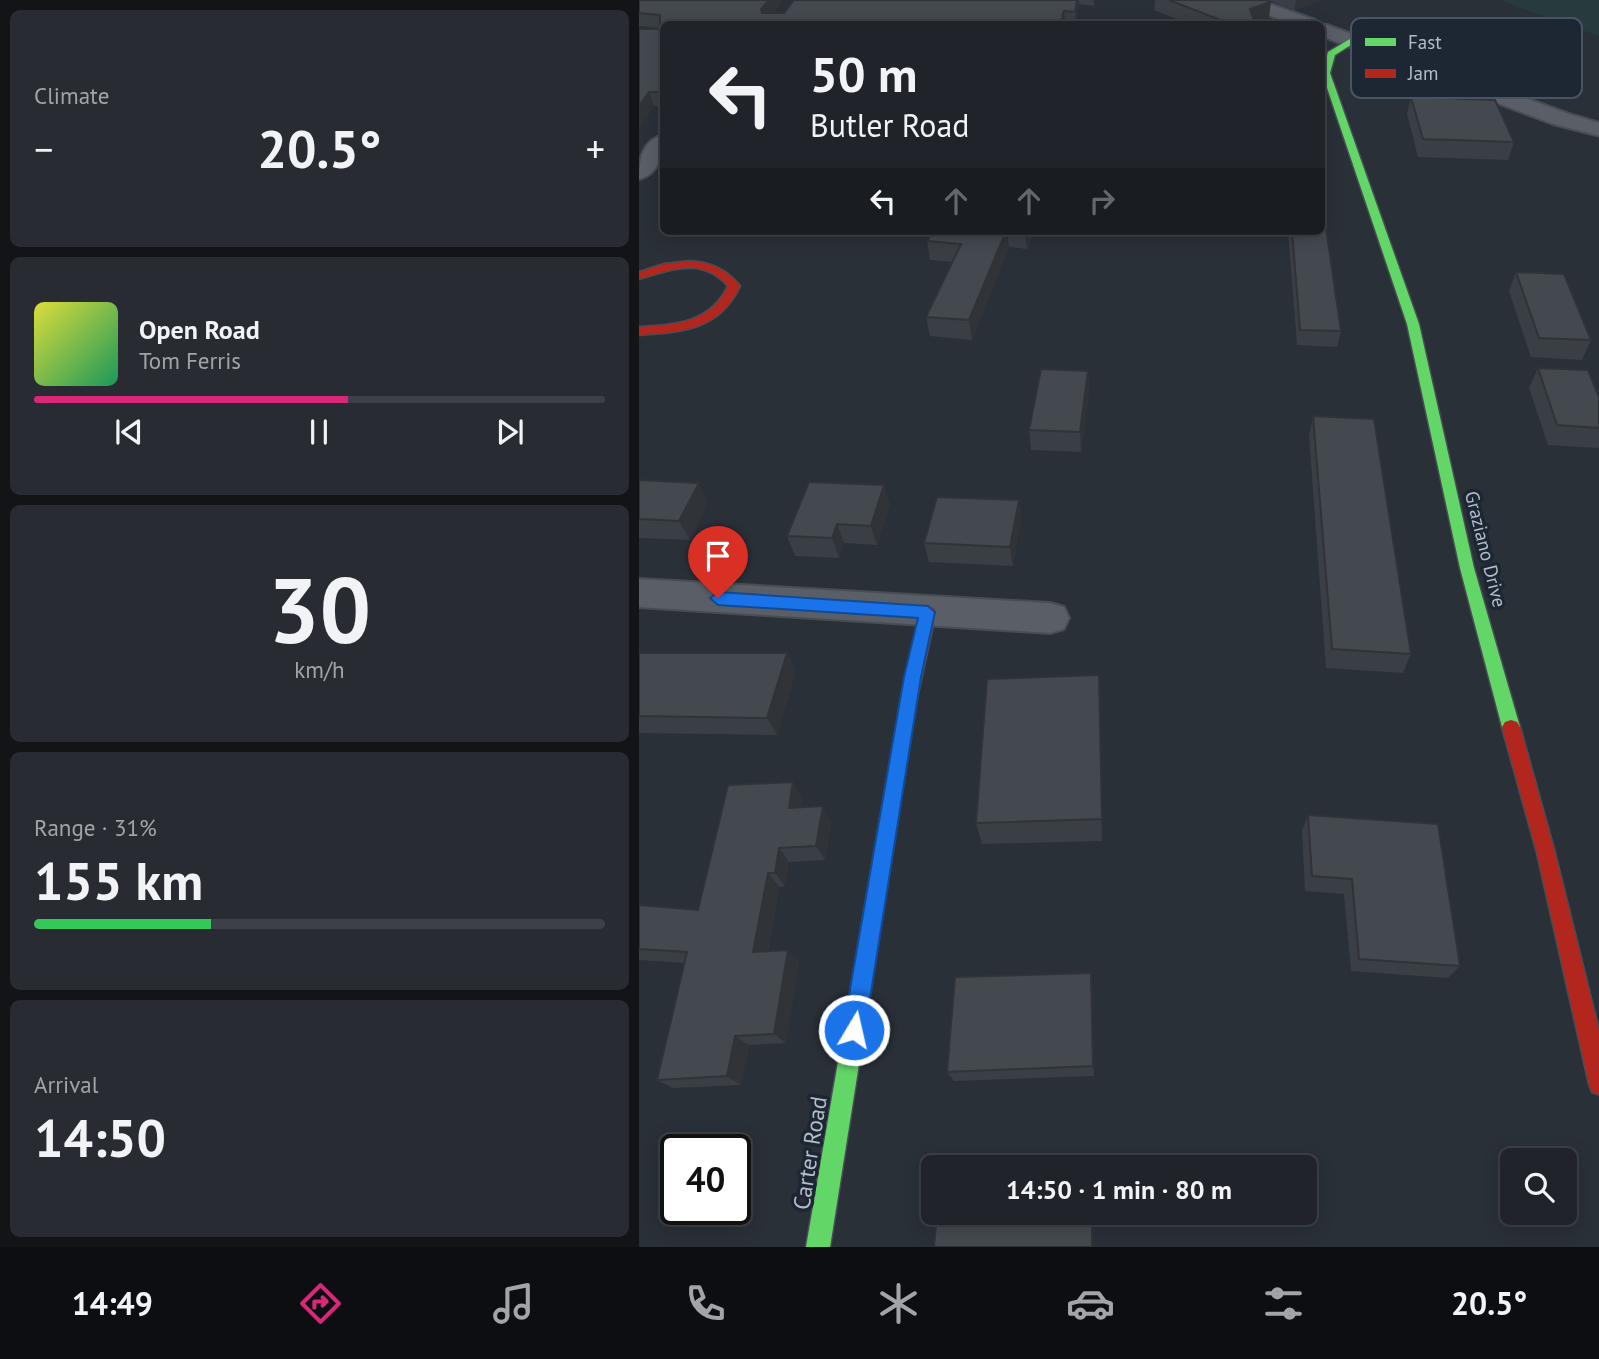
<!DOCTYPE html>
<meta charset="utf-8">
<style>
:root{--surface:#20242a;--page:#282c32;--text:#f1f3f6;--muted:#a2a4a8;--line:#3d4147;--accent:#db2777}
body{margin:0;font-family:"PT Sans",sans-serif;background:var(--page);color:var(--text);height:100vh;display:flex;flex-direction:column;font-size:26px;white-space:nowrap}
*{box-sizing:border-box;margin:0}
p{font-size:23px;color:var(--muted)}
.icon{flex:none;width:38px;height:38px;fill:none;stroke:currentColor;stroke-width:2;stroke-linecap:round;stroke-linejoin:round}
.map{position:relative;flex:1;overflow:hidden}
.sheet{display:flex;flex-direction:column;gap:10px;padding:10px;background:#121417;width:639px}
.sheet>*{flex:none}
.banner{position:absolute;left:21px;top:21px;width:665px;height:214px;border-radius:10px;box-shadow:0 4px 18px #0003,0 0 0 2px var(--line);background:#20242a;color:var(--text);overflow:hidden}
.controls{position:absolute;left:861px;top:1148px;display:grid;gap:14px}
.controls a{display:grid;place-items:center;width:77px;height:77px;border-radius:10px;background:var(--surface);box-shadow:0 4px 18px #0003,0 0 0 2px var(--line);font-size:35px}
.speed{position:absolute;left:21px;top:1134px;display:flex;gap:14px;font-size:35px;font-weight:700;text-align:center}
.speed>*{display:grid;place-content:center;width:91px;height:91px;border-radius:50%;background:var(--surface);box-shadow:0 4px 18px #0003,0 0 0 2px var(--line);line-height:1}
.speed .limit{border:4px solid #111;border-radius:10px;background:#fff;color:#111}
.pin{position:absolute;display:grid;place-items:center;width:60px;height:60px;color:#fff;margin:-72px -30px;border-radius:50% 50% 50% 0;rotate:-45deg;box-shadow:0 0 7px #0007}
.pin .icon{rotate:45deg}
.me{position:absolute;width:77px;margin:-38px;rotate:9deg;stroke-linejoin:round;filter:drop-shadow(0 0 5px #0008)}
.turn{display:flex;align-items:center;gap:24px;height:147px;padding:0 35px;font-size:32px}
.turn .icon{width:91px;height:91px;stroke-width:2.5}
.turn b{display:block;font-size:49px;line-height:60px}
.lanes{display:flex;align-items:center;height:66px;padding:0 35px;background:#0003;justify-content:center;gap:35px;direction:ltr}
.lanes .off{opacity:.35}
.big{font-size:52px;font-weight:600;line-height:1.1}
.sheet .tile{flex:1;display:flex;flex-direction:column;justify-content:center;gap:10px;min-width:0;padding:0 24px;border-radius:10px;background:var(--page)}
.sheet .dial{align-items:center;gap:0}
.dial b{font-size:91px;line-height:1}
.song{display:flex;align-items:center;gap:21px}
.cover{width:84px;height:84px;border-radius:10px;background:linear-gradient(135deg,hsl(60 70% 55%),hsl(150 70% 35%))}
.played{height:7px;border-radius:4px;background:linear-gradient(90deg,var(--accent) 55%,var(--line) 55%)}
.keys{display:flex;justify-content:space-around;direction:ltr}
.heat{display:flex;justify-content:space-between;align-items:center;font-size:38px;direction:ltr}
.charge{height:10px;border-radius:5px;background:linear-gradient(90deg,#34c759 31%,var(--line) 0)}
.trip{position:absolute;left:282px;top:1155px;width:396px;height:70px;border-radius:10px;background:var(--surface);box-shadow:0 4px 18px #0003,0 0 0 2px var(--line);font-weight:600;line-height:70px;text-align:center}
.menu{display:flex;height:112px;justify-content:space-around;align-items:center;background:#0d0e11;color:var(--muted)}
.menu .icon{width:49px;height:49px}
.menu .selected{color:var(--accent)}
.menu b{font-size:32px;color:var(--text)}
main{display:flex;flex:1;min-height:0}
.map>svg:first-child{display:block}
</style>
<main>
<section class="sheet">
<div class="tile"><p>Climate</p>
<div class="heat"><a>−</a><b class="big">20.5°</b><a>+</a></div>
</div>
<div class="tile">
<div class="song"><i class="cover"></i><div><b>Open Road</b><p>Tom Ferris</p></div></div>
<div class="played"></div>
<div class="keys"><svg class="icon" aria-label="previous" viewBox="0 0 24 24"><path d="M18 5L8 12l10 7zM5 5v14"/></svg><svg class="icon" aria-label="pause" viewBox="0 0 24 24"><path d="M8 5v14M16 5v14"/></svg><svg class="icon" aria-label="next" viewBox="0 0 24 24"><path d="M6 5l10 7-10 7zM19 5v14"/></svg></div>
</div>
<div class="tile dial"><b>30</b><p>km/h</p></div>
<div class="tile"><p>Range · 31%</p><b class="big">155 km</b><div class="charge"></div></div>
<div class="tile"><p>Arrival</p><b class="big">14:50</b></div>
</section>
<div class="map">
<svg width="961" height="1247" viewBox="0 0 961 1247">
<rect width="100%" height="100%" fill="#2a3038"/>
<!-- green -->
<path fill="#273a3e" d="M 864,0 L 960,0 L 960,36 L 876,6 Z"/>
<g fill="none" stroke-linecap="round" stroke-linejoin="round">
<!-- street casing -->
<g stroke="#484c53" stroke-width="4">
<g id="street">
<path d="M 595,0 L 620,0 L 676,20 L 679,24 L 688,25 L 930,114 L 961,123 L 961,136 L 914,124 L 682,36 L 682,24 L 654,24 L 598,4 Z"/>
<path d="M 24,135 C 25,153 20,174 0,179 C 0,161 3,140 24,135 Z"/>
<path d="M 0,579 L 411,603 L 425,607 L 430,618 L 425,629 L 411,633 L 0,607 Z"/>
</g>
</g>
<!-- fast casing -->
<g stroke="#484c53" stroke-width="3">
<g id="fast">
<path d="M 711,39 L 718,41 L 696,55 L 691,73 L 780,324 L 835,568 L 881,727 L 878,732 L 872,734 L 866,732 L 863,727 L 821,568 L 768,324 L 683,73 L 689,52 Z"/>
<path d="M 270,691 L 276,693 L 278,698 L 191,1247 L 167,1247 L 262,698 L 264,693 Z"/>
</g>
</g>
<!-- jam casing -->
<g stroke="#484c53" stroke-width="3">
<g id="jam">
<path d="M 51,261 C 73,263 87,269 101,286 C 81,330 43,332 0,335 L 0,327 C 36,325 72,323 89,286 C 63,256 32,270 0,279 L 0,272 L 25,264 Z"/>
<path d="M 289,606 L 295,608 L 297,612 L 278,698 L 276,703 L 270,705 L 264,703 L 262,698 L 281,612 L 283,608 Z"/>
<path d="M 872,720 L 878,722 L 881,727 L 916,853 L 961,1035 L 961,1095 L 953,1092 L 950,1084 L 898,853 L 863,727 L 866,722 Z"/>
</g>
</g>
<!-- street -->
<use href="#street" fill="#5a5e66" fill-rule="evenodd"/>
<!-- fast -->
<use href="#fast" fill="#63d668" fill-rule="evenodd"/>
<!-- jam -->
<use href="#jam" fill="#b3261e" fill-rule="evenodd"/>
</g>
<!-- wall -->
<g fill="#3a3f45">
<path d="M 0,0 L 144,0 L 134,13 L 145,13 L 155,0 L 455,0 L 455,6 L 440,4 L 437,24 L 24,24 L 24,106 L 15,106 L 0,129 L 0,29 L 21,28 L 0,26 Z"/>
<path d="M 516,0 L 626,0 L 630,18 L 616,23 L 616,24 L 550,24 L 515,10 Z"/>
<path d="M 628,0 L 684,0 L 655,10 Z"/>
<path d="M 772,97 L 875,142 L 869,160 L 779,157 L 768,114 Z"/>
<path d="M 294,231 L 419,231 L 418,235 L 394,233 L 388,249 L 370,247 L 333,340 L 291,336 L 287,317 L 313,262 L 291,260 L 288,241 Z"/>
<path d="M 649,231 L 682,231 L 702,331 L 698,347 L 658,345 Z"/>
<path d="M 877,272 L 952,340 L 943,360 L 892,357 L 870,291 Z"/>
<path d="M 899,368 L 960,397 L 960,448 L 909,445 L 890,388 Z"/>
<path d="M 449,371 L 450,391 L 442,452 L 392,450 L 390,430 Z"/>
<path d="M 674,416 L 772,654 L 764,673 L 687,668 L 670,436 Z"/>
<path d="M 0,480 L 69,502 L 51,540 L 0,538 Z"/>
<path d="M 245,485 L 251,505 L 238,545 L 205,543 L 200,558 L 156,556 L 148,536 Z"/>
<path d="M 380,500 L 382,520 L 374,566 L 290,562 L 285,543 Z"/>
<path d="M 0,653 L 148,653 L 157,671 L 138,735 L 0,733 Z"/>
<path d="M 460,675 L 463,841 L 343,844 L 337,823 Z"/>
<path d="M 164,797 L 162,808 L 192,822 L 186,860 L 150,862 L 146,886 L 140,887 L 129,951 L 160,962 L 147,1043 L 110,1045 L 102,1085 L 34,1088 L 18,1080 L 46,963 L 0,960 L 0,905 L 59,910 Z"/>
<path d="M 669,815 L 821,966 L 809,978 L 712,971 L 705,894 L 666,891 L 663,831 Z"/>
<path d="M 453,985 L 455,1076 L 315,1081 L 308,1072 Z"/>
</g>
<!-- shaded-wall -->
<g fill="#303338">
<path d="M 130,0 L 144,0 L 126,22 L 122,9 Z"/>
<path d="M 438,0 L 440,0 L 440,4 L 437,24 L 436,12 Z"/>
<path d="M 657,0 L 684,0 L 655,10 Z"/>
<path d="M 632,2 L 630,18 L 613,24 L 611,9 Z"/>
<path d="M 425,11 L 426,24 L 421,24 Z"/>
<path d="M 10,92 L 15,106 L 0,129 L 0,106 Z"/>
<path d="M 367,231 L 368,231 L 370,247 L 333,340 L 330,320 Z"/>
<path d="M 386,231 L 393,231 L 388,249 Z"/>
<path d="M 449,371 L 450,391 L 442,452 L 441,432 Z"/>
<path d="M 60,483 L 69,502 L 51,540 L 40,521 Z"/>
<path d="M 245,485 L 251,505 L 238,545 L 232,526 Z"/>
<path d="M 380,500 L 382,520 L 374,566 L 371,547 Z"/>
<path d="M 198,524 L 205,543 L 200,558 L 193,538 Z"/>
<path d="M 148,653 L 157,671 L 138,735 L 128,718 Z"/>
<path d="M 154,782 L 164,797 L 160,823 L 150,808 Z"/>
<path d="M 184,806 L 192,822 L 186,860 L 177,846 Z"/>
<path d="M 140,848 L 150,862 L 146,886 L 136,873 Z"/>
<path d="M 129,873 L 140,887 L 126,964 L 114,952 Z"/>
<path d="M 149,950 L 160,962 L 147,1043 L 135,1034 Z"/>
<path d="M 452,973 L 453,985 L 455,1076 L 454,1066 Z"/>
<path d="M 96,1036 L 110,1045 L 102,1085 L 88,1076 Z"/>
<rect x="453" y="1213" width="1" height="34"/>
</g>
<!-- building -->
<g fill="#444950" stroke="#303338" stroke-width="2">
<path d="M 0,0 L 130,0 L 122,9 L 123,13 L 145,13 L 155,0 L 438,0 L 436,12 L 425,11 L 421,24 L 24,24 L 24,92 L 10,92 L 0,106 L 0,29 L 21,29 L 21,15 L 0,13 Z"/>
<path d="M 530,0 L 626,0 L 632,2 L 611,9 L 616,24 L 592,24 Z"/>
<path d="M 772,97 L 856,100 L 875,142 L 784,139 Z"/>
<path d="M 682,194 L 702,331 L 661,330 L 653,231 L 682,231 Z"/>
<path d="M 294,231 L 367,231 L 330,320 L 287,317 L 322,244 L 288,241 Z"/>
<path d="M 877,272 L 925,274 L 952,340 L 900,338 Z"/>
<path d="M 899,368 L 949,370 L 960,397 L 960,428 L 918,425 Z"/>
<path d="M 402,369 L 449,371 L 441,432 L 390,430 Z"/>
<path d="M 674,416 L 735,419 L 772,654 L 693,649 Z"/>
<path d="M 0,480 L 60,483 L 40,521 L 0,519 Z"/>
<path d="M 170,482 L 245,485 L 232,526 L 198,524 L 193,538 L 148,536 Z"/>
<path d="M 298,497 L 380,500 L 371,547 L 285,543 Z"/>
<path d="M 0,653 L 148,653 L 128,718 L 0,716 Z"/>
<path d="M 460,675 L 463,819 L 337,823 L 348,679 Z"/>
<path d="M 154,782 L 150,808 L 184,806 L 177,846 L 140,848 L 136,873 L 129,873 L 114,952 L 149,950 L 135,1034 L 96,1036 L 88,1076 L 18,1080 L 48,952 L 0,949 L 0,905 L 59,910 L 89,785 Z"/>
<path d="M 669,815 L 799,824 L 821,966 L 720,959 L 713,879 L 673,876 Z"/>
<path d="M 452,973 L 454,1066 L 308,1072 L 316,977 Z"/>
<path d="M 298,1213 L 453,1213 L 453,1247 L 295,1247 Z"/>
</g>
<!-- route -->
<path fill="#1a73e8" stroke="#114b97" stroke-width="2" d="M 79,592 L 289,606 L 296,612 L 282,677 L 226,1030 L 223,1038 L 215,1041 L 207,1038 L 204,1030 L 265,677 L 279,618 L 79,605 L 71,598 Z"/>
<g text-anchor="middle" stroke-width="7" stroke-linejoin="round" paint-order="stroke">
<!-- street labels -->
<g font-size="19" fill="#b4bcc9" stroke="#1d2633">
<text transform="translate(847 549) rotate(76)" y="7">Graziano Drive</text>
</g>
<!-- near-street labels -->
<g font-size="23" fill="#b4bcc9" stroke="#1d2633">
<text transform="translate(171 1153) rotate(-81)" y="8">Carter Road</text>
</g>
</g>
<!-- legend -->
<rect x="712" y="18" width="231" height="80" rx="10" fill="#1d2633" stroke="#4a5360" stroke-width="2"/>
<rect x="726" y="38" width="31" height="8" fill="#63d668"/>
<rect x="726" y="69" width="31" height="9" fill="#b3261e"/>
<g font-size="19" fill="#b4bcc9">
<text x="769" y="49">Fast</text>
<text x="769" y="80">Jam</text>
</g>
</svg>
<div class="controls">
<a><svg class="icon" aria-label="search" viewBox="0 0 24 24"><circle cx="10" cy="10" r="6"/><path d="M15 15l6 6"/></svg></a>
</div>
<div class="speed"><div class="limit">40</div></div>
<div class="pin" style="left:79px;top:598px;background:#d93025"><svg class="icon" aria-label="arrive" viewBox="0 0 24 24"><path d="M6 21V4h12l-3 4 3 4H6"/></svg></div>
<svg class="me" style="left:215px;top:1030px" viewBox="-20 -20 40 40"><circle r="17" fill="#1a73e8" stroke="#fff" stroke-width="3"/><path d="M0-11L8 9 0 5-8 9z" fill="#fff"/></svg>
<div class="trip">14:50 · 1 min · 80 m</div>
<div class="banner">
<div class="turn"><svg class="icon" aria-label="left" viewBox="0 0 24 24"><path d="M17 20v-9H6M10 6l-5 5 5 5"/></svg><div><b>50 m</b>Butler Road</div></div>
<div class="lanes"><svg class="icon" aria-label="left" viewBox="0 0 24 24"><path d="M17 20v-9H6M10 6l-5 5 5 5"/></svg><svg class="icon off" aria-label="ahead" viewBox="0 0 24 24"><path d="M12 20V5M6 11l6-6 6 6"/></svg><svg class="icon off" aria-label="ahead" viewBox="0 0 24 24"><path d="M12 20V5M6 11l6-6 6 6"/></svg><svg class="icon off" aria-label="right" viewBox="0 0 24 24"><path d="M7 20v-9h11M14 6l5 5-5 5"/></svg></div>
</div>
</div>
</main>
<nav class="menu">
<b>14:49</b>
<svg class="icon selected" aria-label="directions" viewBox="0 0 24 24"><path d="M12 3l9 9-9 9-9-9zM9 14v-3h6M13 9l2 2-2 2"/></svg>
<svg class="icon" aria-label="music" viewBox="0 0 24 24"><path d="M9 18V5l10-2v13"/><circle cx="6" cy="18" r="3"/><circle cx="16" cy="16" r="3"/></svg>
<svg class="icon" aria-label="phone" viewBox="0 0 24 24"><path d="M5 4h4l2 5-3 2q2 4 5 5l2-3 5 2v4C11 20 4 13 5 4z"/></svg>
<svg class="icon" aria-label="climate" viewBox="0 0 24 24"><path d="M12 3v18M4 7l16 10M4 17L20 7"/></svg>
<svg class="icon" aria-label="car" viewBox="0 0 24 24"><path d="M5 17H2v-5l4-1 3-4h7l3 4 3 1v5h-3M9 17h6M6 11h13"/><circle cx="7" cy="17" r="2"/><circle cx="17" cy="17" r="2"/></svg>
<svg class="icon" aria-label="filters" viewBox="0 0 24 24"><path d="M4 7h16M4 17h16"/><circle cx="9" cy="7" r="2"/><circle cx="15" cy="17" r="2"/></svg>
<b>20.5°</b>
</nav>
